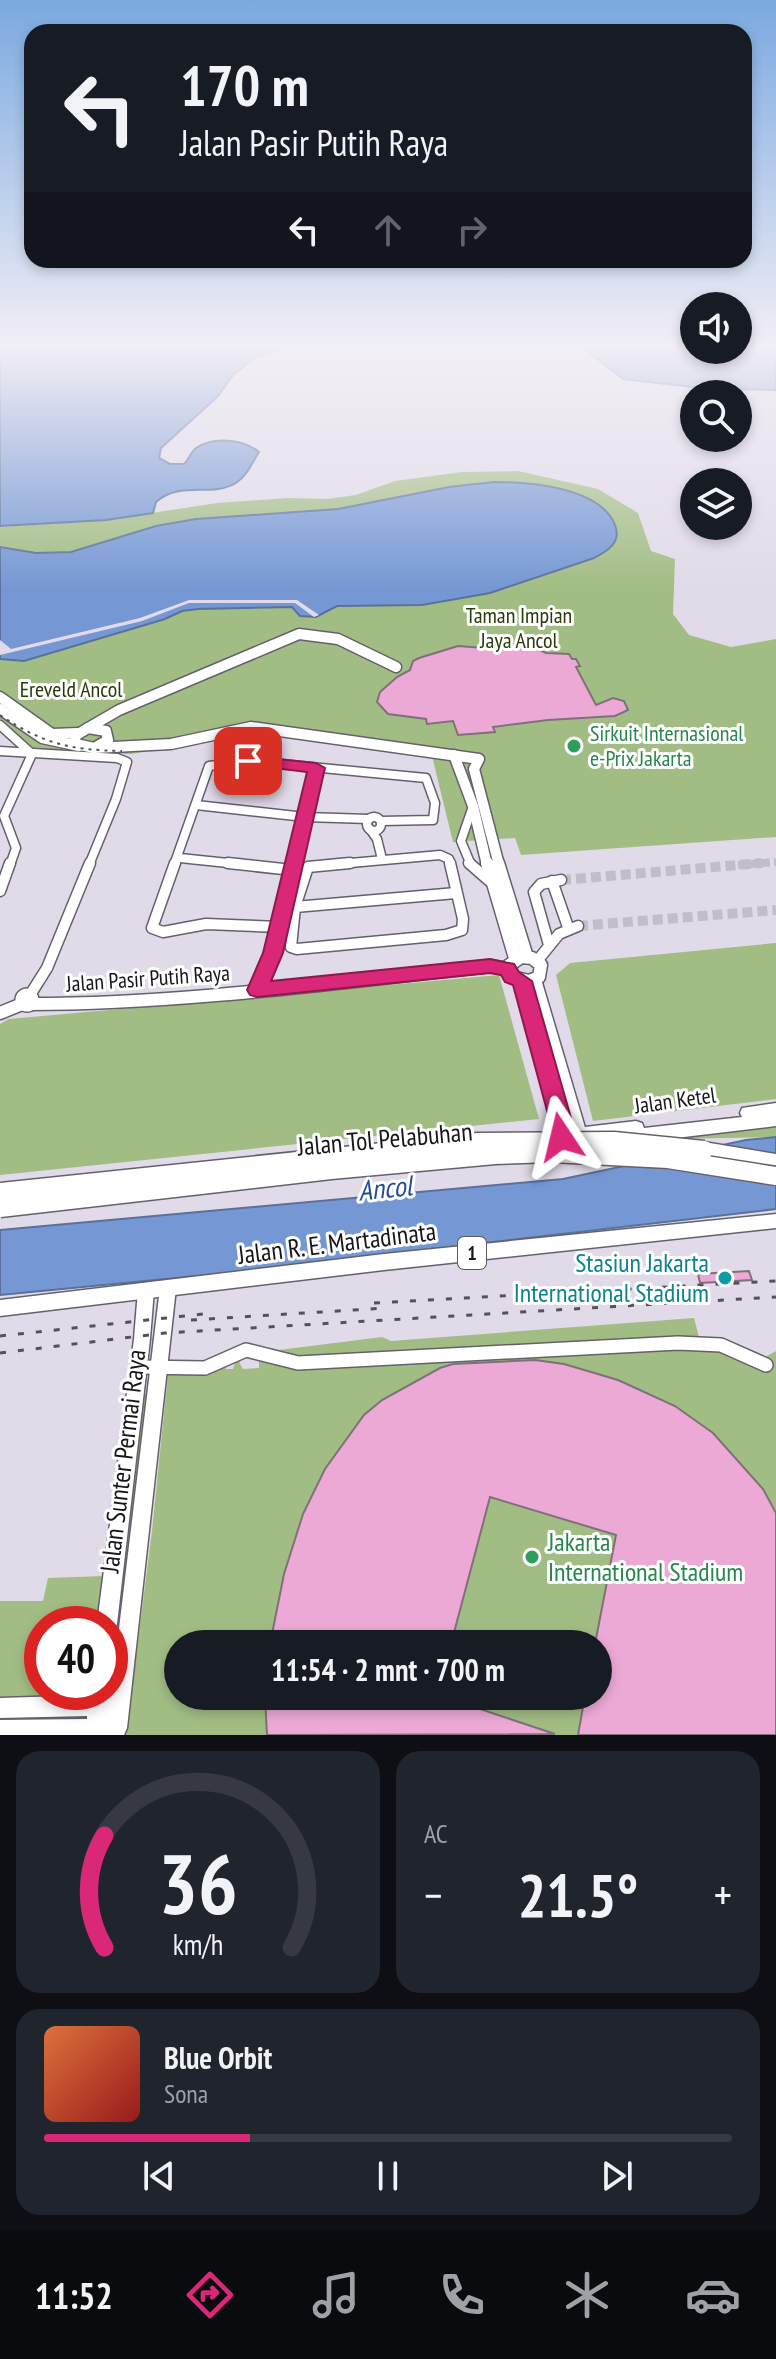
<!DOCTYPE html>
<html lang="id">
<meta charset="utf-8">
<style>
:root{--surface:#171b24;--page:#20242c;--text:#f1f3f6;--muted:#9ea1a6;--line:#363941;--accent:#db2777}
body{margin:0;font-family:"PT Sans Narrow",sans-serif;background:var(--page);color:var(--text);height:100vh;display:flex;flex-direction:column;font-size:30px;white-space:nowrap}
*{box-sizing:border-box;margin:0}
p{font-size:26px;color:var(--muted)}
.icon{flex:none;width:44px;height:44px;fill:none;stroke:currentColor;stroke-width:2;stroke-linecap:round;stroke-linejoin:round}
.map{position:relative;height:1735px;overflow:hidden}
.panel{display:flex;flex-direction:column;gap:16px;padding:16px;background:#0d0f14;flex:1}
.panel>*{flex:none}
.hud{position:absolute;left:24px;top:24px;width:728px;height:244px;border-radius:24px;box-shadow:0 4px 12px #0003;background:#171b24;color:var(--text);overflow:hidden}
.buttons{position:absolute;left:680px;top:292px;display:grid;gap:16px}
.buttons a{display:grid;place-items:center;width:72px;height:72px;border-radius:50%;background:var(--surface);box-shadow:0 4px 12px #0003;font-size:40px}
.speed{position:absolute;left:24px;top:1606px;display:flex;gap:16px;font-size:40px;font-weight:700;text-align:center}
.speed>*{display:grid;place-content:center;width:104px;height:104px;border-radius:50%;background:var(--surface);box-shadow:0 4px 12px #0003;line-height:1}
.speed .limit{border:12px solid #d22;background:#fff;color:#111}
.pin{position:absolute;display:grid;place-items:center;width:68px;height:68px;color:#fff;margin:-34px;border-radius:16px;box-shadow:0 4px 12px #0006}
.me{position:absolute;width:88px;margin:-44px;rotate:350deg;stroke-linejoin:round;filter:drop-shadow(0 0 6px #0008)}
.turn{display:flex;align-items:center;gap:28px;height:168px;padding:0 24px;font-size:36px}
.turn .icon{width:104px;height:104px;stroke-width:2.5}
.turn b{display:block;font-size:56px;line-height:68px}
.lanes{display:flex;align-items:center;height:76px;padding:0 24px;background:#0003;justify-content:center;gap:40px;direction:ltr}
.lanes .off{opacity:.35}
.big{font-size:60px;font-weight:800;line-height:1.1}
.panel .widget{flex:1;display:flex;flex-direction:column;justify-content:center;gap:12px;min-width:0;padding:0 28px;border-radius:24px;background:var(--page)}
.panel .dial{align-items:center;gap:0}
.dial svg{height:208px;overflow:visible;fill:none;stroke:var(--line);stroke-width:7;stroke-linecap:round;text-anchor:middle}
.dial text{fill:var(--text);stroke:none}
.song{display:flex;align-items:center;gap:24px}
.cover{width:96px;height:96px;border-radius:12px;background:linear-gradient(135deg,hsl(20 70% 55%),hsl(0 70% 35%))}
.played{height:8px;border-radius:4px;background:linear-gradient(90deg,var(--accent) 30%,var(--line) 30%)}
.keys{display:flex;justify-content:space-around;direction:ltr}
.heat{display:flex;justify-content:space-between;align-items:center;font-size:44px;direction:ltr}
.panel .tiles{flex:1;display:grid;gap:16px;grid-template-columns:1fr 1fr}
.widget:last-child{grid-column:span 2}
.trip{position:absolute;left:164px;top:1630px;width:448px;height:80px;border-radius:40px;background:var(--surface);box-shadow:0 4px 12px #0003;font-weight:800;line-height:80px;text-align:center}
.tabs{display:flex;height:128px;justify-content:space-around;align-items:center;background:#090b0e;color:var(--muted)}
.tabs .icon{width:56px;height:56px}
.tabs .current{color:var(--accent)}
.tabs b{font-size:36px;color:var(--text)}
.map>svg:first-child{display:block}
</style>
<div class="map">
<svg width="776" height="1735" viewBox="0 0 776 1735">
<rect width="100%" height="100%" fill="#e1dbe9"/>
<!-- green -->
<g fill="#a2bd84" fill-rule="evenodd">
<path d="M 518,471 L 598,489 L 638,513 L 651,551 L 675,559 L 673,614 L 689,635 L 731,647 L 776,639 L 776,837 L 521,855 L 515,838 L 453,842 L 431,752 L 300,738 L 237,735 L 198,739 L 170,748 L 131,754 L 37,751 L 0,723 L 0,527 L 106,520 L 217,503 L 288,498 L 327,499 L 356,495 L 395,481 L 462,472 Z"/>
<path d="M 776,943 L 776,1099 L 593,1121 L 556,975 L 570,963 Z"/>
<path d="M 499,975 L 539,1119 L 0,1175 L 0,1024 L 9,1019 Z"/>
<path d="M 776,1126 L 776,1137 L 673,1139 Z"/>
<path d="M 694,1318 L 700,1341 L 595,1340 L 583,1344 L 421,1354 L 413,1349 L 383,1351 L 379,1356 L 300,1362 L 271,1351 L 382,1337 L 391,1341 Z"/>
<path d="M 625,1350 L 718,1350 L 765,1357 L 776,1351 L 776,1735 L 126,1735 L 152,1531 L 168,1374 L 226,1361 L 226,1369 L 233,1369 L 237,1358 L 243,1369 L 259,1368 L 259,1358 L 284,1363 ZM 178,1644 L 598,1644 L 598,1696 L 178,1696 Z"/>
<path d="M 141,1392 L 146,1394 L 147,1429 L 126,1604 L 118,1604 Z"/>
<path d="M 104,1576 L 98,1624 L 42,1624 L 42,1692 L 78,1692 L 60,1696 L 0,1697 L 0,1601 L 43,1601 L 48,1578 Z"/>
</g>
<!-- water -->
<g fill="#7598d4" stroke="#59719c" stroke-width="2">
<path d="M 0,345 L 291,345 L 256,357 L 234,374 L 217,397 L 161,448 L 159,458 L 170,464 L 184,464 C 189,459 191,452 196,448 C 214,436 243,439 259,452 C 252,463 247,476 236,483 C 211,498 180,480 156,502 L 153,513 L 106,520 L 0,526 Z"/>
<path d="M 542,345 L 694,345 L 694,350 L 738,350 L 738,345 L 776,345 L 776,390 L 702,388 L 623,379 L 587,351 Z"/>
<path d="M 494,482 C 529,482 600,487 615,525 C 622,543 607,551 594,558 L 490,593 L 422,605 L 337,606 L 316,617 L 300,616 L 292,607 L 198,609 L 182,611 L 165,619 L 24,661 L 0,659 L 0,547 L 36,553 L 71,552 L 156,526 L 196,519 L 338,509 L 449,487 Z"/>
<path d="M 776,1137 L 776,1209 L 217,1274 L 0,1295 L 0,1230 L 563,1179 L 746,1140 Z"/>
</g>
<!-- pier -->
<path fill="#e1dbe9" d="M 189,600 L 297,600 L 319,615 L 314,617 L 295,603 L 189,603 L 142,621 L 0,655 L 0,640 L 11,649 L 140,618 Z"/>
<!-- building -->
<g fill="#eda9d6" stroke="#7e7179" stroke-width="2">
<path d="M 514,644 L 531,646 L 546,653 L 569,654 L 572,659 L 576,659 L 580,666 L 576,667 L 596,705 L 613,698 L 624,701 L 628,710 L 615,716 L 548,720 L 493,727 L 495,732 L 458,735 L 453,721 L 427,724 L 426,719 L 388,714 L 377,702 L 380,692 L 397,677 L 410,670 L 413,661 L 419,658 L 458,646 L 484,648 Z"/>
<path d="M 749,1271 L 752,1280 L 700,1283 L 698,1274 Z"/>
<path d="M 535,1360 L 564,1364 L 618,1380 L 675,1406 L 713,1433 L 763,1489 L 776,1513 L 776,1735 L 578,1735 L 585,1696 L 598,1696 L 598,1644 L 595,1644 L 616,1535 L 490,1497 L 451,1644 L 270,1644 L 284,1574 L 303,1514 L 325,1469 L 364,1415 L 382,1400 L 440,1368 L 453,1364 Z"/>
<path d="M 265,1696 L 441,1696 L 555,1734 L 267,1735 Z"/>
</g>
<g fill="none" stroke-linecap="round" stroke-linejoin="round">
<!-- minor-tunnel-far1 -->
<path stroke="#c3bdca" stroke-width="8" stroke-dasharray="8 4" stroke-linecap="butt" d="M 738,865 L 776,862"/>
<!-- minor-tunnel -->
<g stroke="#c3bdca" stroke-width="10" stroke-dasharray="10 5" stroke-linecap="butt">
<path d="M 561,880 L 762,863"/>
<path d="M 578,926 L 776,910"/>
</g>
<!-- minor-far2 casing -->
<g stroke="#65606c" stroke-width="11">
<g id="minor-far2">
<path d="M 0,725 L 32,754 L 4,816 L 16,848 L 10,865"/>
<path d="M 0,751 L 117,758 L 127,762 L 116,799 L 89,865"/>
<path d="M 196,805 L 305,817 L 369,819"/>
<circle cx="374" cy="824" r="7"/>
<path d="M 370,829 L 377,839 L 382,859"/>
<path d="M 180,858 L 247,865"/>
<path d="M 174,865 L 209,766 L 248,761 L 426,778 L 435,803 L 433,820 L 381,821"/>
<path d="M 293,865 L 316,768"/>
<path d="M 328,865 L 440,855 L 449,859 L 450,865"/>
<path d="M 471,865 L 461,841 L 473,806"/>
</g>
</g>
<!-- minor-far1 casing -->
<g stroke="#65606c" stroke-width="13">
<g id="minor-far1">
<path d="M 175,863 L 152,928 L 163,932 L 206,924 L 280,927"/>
<path d="M 228,863 L 292,870"/>
<path d="M 350,863 L 308,867 L 295,907 L 291,947 L 297,949 L 446,935 L 462,930 L 463,919 L 450,863"/>
<path d="M 469,863 L 493,884"/>
<path d="M 552,881 L 568,927"/>
<path d="M 0,891 L 10,863"/>
<path d="M 295,907 L 456,893"/>
<path d="M 549,945 L 534,892 L 541,884 L 561,880"/>
<path d="M 537,961 L 559,934 L 578,926"/>
<path d="M 257,990 L 273,953 L 294,863"/>
<path d="M 30,995 L 47,968 L 90,863"/>
</g>
</g>
<!-- minor casing -->
<g stroke="#65606c" stroke-width="16">
<path id="minor" d="M 138,1367 L 205,1368 L 246,1350 L 298,1363 L 678,1343 L 721,1345 L 766,1365"/>
</g>
<!-- tertiary-far1 casing -->
<g stroke="#65606c" stroke-width="13">
<g id="tertiary-far1">
<path d="M 0,697 L 52,734 L 78,733"/>
<path d="M 0,709 L 42,738 L 79,746"/>
<path d="M 88,728 L 119,710 L 299,634 L 338,639 L 396,667"/>
<path d="M 88,728 L 106,731 L 108,740 L 94,748 L 76,744 L 75,736 Z"/>
<path d="M 94,748 L 171,744 L 251,727 L 479,759 L 474,769 L 499,865"/>
<path d="M 454,755 L 473,806 L 487,865"/>
</g>
</g>
<!-- tertiary casing -->
<g stroke="#65606c" stroke-width="15">
<g id="tertiary">
<path d="M 487,863 L 515,958"/>
<path d="M 498,863 L 527,957"/>
<path d="M 521,957 L 532,958 L 541,965 L 539,977 L 529,981 L 512,977 L 508,966 Z"/>
<path d="M 535,980 L 583,1142"/>
<path d="M 522,981 L 565,1143"/>
<circle cx="27" cy="1000" r="5.5"/>
<path d="M 30,1004 C 183,1004 338,982 490,966 L 507,969"/>
<path d="M 0,1013 L 22,1004"/>
</g>
</g>
<!-- secondary casing -->
<g stroke="#65606c" stroke-width="3">
<g id="secondary">
<path d="M 168,1281 L 174,1283 L 176,1288 L 127,1728 L 124,1735 L 0,1735 L 0,1720 L 87,1719 L 87,1716 L 0,1718 L 0,1698 L 64,1696 L 71,1692 L 109,1692 L 109,1695 L 111,1695 L 160,1288 L 162,1283 Z"/>
<path d="M 146,1283 L 152,1285 L 154,1290 L 150,1339 L 117,1624 L 114,1631 L 110,1632 L 110,1624 L 97,1624 L 134,1339 L 138,1290 L 140,1285 Z"/>
</g>
</g>
<!-- trunk casing -->
<g stroke="#65606c" stroke-width="3">
<g id="trunk">
<path d="M 776,1103 L 776,1126 L 625,1144 L 619,1142 L 617,1137 L 585,1141 L 579,1139 L 577,1134 L 579,1129 L 585,1127 L 636,1121 L 642,1123 L 644,1128 L 742,1117 L 740,1113 L 742,1108 Z"/>
<path d="M 776,1214 L 776,1228 L 384,1270 L 0,1316 L 0,1300 L 384,1254 Z"/>
</g>
</g>
<!-- motorway casing -->
<g stroke="#65606c" stroke-width="3">
<path id="motorway" d="M 704,1142 L 776,1154 L 776,1170 L 697,1156 L 694,1150 L 697,1144 Z"/>
</g>
<!-- minor-far2 -->
<use href="#minor-far2" stroke="#fff" stroke-width="8"/>
<!-- minor-far1 -->
<use href="#minor-far1" stroke="#fff" stroke-width="10"/>
<!-- minor -->
<use href="#minor" stroke="#fff" stroke-width="13"/>
<!-- tertiary-far1 -->
<use href="#tertiary-far1" stroke="#fff" stroke-width="10"/>
<!-- tertiary -->
<use href="#tertiary" stroke="#fff" stroke-width="12"/>
<!-- secondary -->
<use href="#secondary" fill="#fff" fill-rule="evenodd"/>
<!-- trunk -->
<use href="#trunk" fill="#fff" fill-rule="evenodd"/>
<!-- motorway -->
<use href="#motorway" fill="#fff" fill-rule="evenodd"/>
<!-- rail-far1 -->
<path stroke="#555159" stroke-width="2" stroke-dasharray="3 5" stroke-linecap="butt" d="M 0,715 C 43,744 71,750 122,751"/>
<!-- rail -->
<g stroke="#555159" stroke-width="3" stroke-dasharray="6 12" stroke-linecap="butt">
<path d="M 374,1303 L 776,1281"/>
<path d="M 191,1320 L 386,1308"/>
<path d="M 0,1336 L 203,1314"/>
<path d="M 0,1353 L 165,1333 L 776,1297"/>
</g>
<!-- motorway-bridge casing -->
<g stroke="#65606c" stroke-width="21" stroke-linecap="butt">
<g id="motorway-bridge">
<path d="M 0,1192 L 478,1142 L 614,1141 L 704,1150"/>
<path d="M 0,1208 L 331,1170 L 495,1155 L 552,1153 L 668,1159 L 776,1176"/>
</g>
</g>
<!-- motorway-bridge -->
<use href="#motorway-bridge" stroke="#fff" stroke-width="18"/>
</g>
<!-- sky -->
<linearGradient id="sky" x2="0" y2="1"><stop stop-color="#7aa9e0"/><stop offset="0.59" stop-color="#f2eff5"/><stop offset="1" stop-color="#f2eff5" stop-opacity="0"/></linearGradient>
<rect width="776" height="588" fill="url(#sky)"/>
<!-- route -->
<path fill="#db2777" stroke="#8e194d" stroke-width="2" d="M 248,756 L 316,763 L 325,768 L 283,953 L 271,981 L 490,959 L 514,964 L 519,972 L 532,981 L 571,1118 L 572,1137 L 569,1143 L 561,1146 L 553,1143 L 549,1118 L 513,985 L 505,982 L 501,975 L 490,973 L 257,997 L 250,995 L 247,990 L 263,953 L 307,772 L 242,764 L 240,761 L 242,757 Z"/>
<!-- markers -->
<g fill="#2e9e5b" stroke="#fff" stroke-width="3">
<circle cx="574" cy="746" r="8"/>
<circle cx="532" cy="1557" r="8"/>
</g>
<circle fill="#0f9aa8" stroke="#fff" stroke-width="3" cx="725" cy="1278" r="8"/>
<g text-anchor="middle" stroke-width="6" stroke-linejoin="round" paint-order="stroke">
<!-- shield labels -->
<rect fill="#fff" stroke="#5d5b5f" stroke-width="2" x="458" y="1237" width="28" height="32" rx="6"/>
<g font-size="20" font-weight="bold" fill="#17151a">
<text x="472" y="1260">1</text>
</g>
<!-- park labels -->
<g font-size="22" fill="#283b09" stroke="#fff">
<text x="519" y="623">Taman Impian<tspan x="519" dy="25">Jaya Ancol</tspan></text>
<text x="71" y="697">Ereveld Ancol</text>
</g>
<!-- leisure labels -->
<g font-size="22" fill="#27864d" stroke="#fff" text-anchor="start">
<text x="590" y="741">Sirkuit Internasional<tspan x="590" dy="25">e-Prix Jakarta</tspan></text>
</g>
<!-- street labels -->
<g font-size="22" fill="#17151a" stroke="#fff">
<text transform="translate(148 978) rotate(-4)" y="8">Jalan Pasir Putih Raya</text>
<text transform="translate(675 1100) rotate(-8)" y="8">Jalan Ketel</text>
</g>
<!-- near-street labels -->
<g font-size="26" fill="#17151a" stroke="#fff">
<text transform="translate(385 1139) rotate(-5)" y="9">Jalan Tol Pelabuhan</text>
<text transform="translate(337 1243) rotate(-7)" y="9">Jalan R. E. Martadinata</text>
<text transform="translate(123 1461) rotate(-83)" y="9">Jalan Sunter Permai Raya</text>
</g>
<!-- near-culture labels -->
<g font-size="26" fill="#0d838f" stroke="#fff" text-anchor="end">
<text x="709" y="1272">Stasiun Jakarta<tspan x="709" dy="30">International Stadium</tspan></text>
</g>
<!-- near-leisure labels -->
<g font-size="26" fill="#27864d" stroke="#fff" text-anchor="start">
<text x="548" y="1551">Jakarta<tspan x="548" dy="30">International Stadium</tspan></text>
</g>
<!-- near-water labels -->
<g font-size="28" font-style="italic" fill="#234c95" stroke="#fff">
<text transform="translate(385 1188) rotate(-6)" y="10">Ancol</text>
</g>
</g>
</svg>
<div class="buttons">
<a><svg class="icon" aria-label="sound" viewBox="0 0 24 24"><path d="M4 9h4l5-4v14l-5-4H4zM17 9q2 3 0 6"/></svg></a>
<a><svg class="icon" aria-label="search" viewBox="0 0 24 24"><circle cx="10" cy="10" r="6"/><path d="M15 15l6 6"/></svg></a>
<a><svg class="icon" aria-label="layers" viewBox="0 0 24 24"><path d="M12 4l9 5-9 5-9-5zM3 14l9 5 9-5"/></svg></a>
</div>
<div class="speed"><div class="limit">40</div></div>
<div class="pin" style="left:248px;top:761px;background:#d93025"><svg class="icon" aria-label="arrive" viewBox="0 0 24 24"><path d="M6 21V4h12l-3 4 3 4H6"/></svg></div>
<svg class="me" style="left:561px;top:1137px" viewBox="-20 -20 40 40"><path d="M0-17L14 15 0 8-14 15z" fill="#db2777" stroke="#fff" stroke-width="4"/></svg>
<div class="trip">11:54 · 2 mnt · 700 m</div>
<div class="hud">
<div class="turn"><svg class="icon" aria-label="left" viewBox="0 0 24 24"><path d="M17 20v-9H6M10 6l-5 5 5 5"/></svg><div><b>170 m</b>Jalan Pasir Putih Raya</div></div>
<div class="lanes"><svg class="icon" aria-label="left" viewBox="0 0 24 24"><path d="M17 20v-9H6M10 6l-5 5 5 5"/></svg><svg class="icon off" aria-label="ahead" viewBox="0 0 24 24"><path d="M12 20V5M6 11l6-6 6 6"/></svg><svg class="icon off" aria-label="right" viewBox="0 0 24 24"><path d="M7 20v-9h11M14 6l5 5-5 5"/></svg></div>
</div>
</div>
<section class="panel">
<div class="tiles">
<div class="widget dial"><svg viewBox="0 0 100 80">
<path d="M14 69A42 42 0 1 1 86 69"/>
<path d="M14 69A42 42 0 0 1 14 26" stroke="#db2777"/>
<text x="50" y="56" font-size="32" font-weight="700">36</text>
<text x="50" y="72" font-size="11">km/h</text>
</svg></div>
<div class="widget"><p>AC</p>
<div class="heat"><a>−</a><b class="big">21.5°</b><a>+</a></div>
</div>
<div class="widget">
<div class="song"><i class="cover"></i><div><b>Blue Orbit</b><p>Sona</p></div></div>
<div class="played"></div>
<div class="keys"><svg class="icon" aria-label="previous" viewBox="0 0 24 24"><path d="M18 5L8 12l10 7zM5 5v14"/></svg><svg class="icon" aria-label="pause" viewBox="0 0 24 24"><path d="M8 5v14M16 5v14"/></svg><svg class="icon" aria-label="next" viewBox="0 0 24 24"><path d="M6 5l10 7-10 7zM19 5v14"/></svg></div>
</div>
</div>
</section>
<nav class="tabs">
<b>11:52</b>
<svg class="icon current" aria-label="directions" viewBox="0 0 24 24"><path d="M12 3l9 9-9 9-9-9zM9 14v-3h6M13 9l2 2-2 2"/></svg>
<svg class="icon" aria-label="music" viewBox="0 0 24 24"><path d="M9 18V5l10-2v13"/><circle cx="6" cy="18" r="3"/><circle cx="16" cy="16" r="3"/></svg>
<svg class="icon" aria-label="phone" viewBox="0 0 24 24"><path d="M5 4h4l2 5-3 2q2 4 5 5l2-3 5 2v4C11 20 4 13 5 4z"/></svg>
<svg class="icon" aria-label="climate" viewBox="0 0 24 24"><path d="M12 3v18M4 7l16 10M4 17L20 7"/></svg>
<svg class="icon" aria-label="car" viewBox="0 0 24 24"><path d="M5 17H2v-5l4-1 3-4h7l3 4 3 1v5h-3M9 17h6M6 11h13"/><circle cx="7" cy="17" r="2"/><circle cx="17" cy="17" r="2"/></svg>
</nav>
